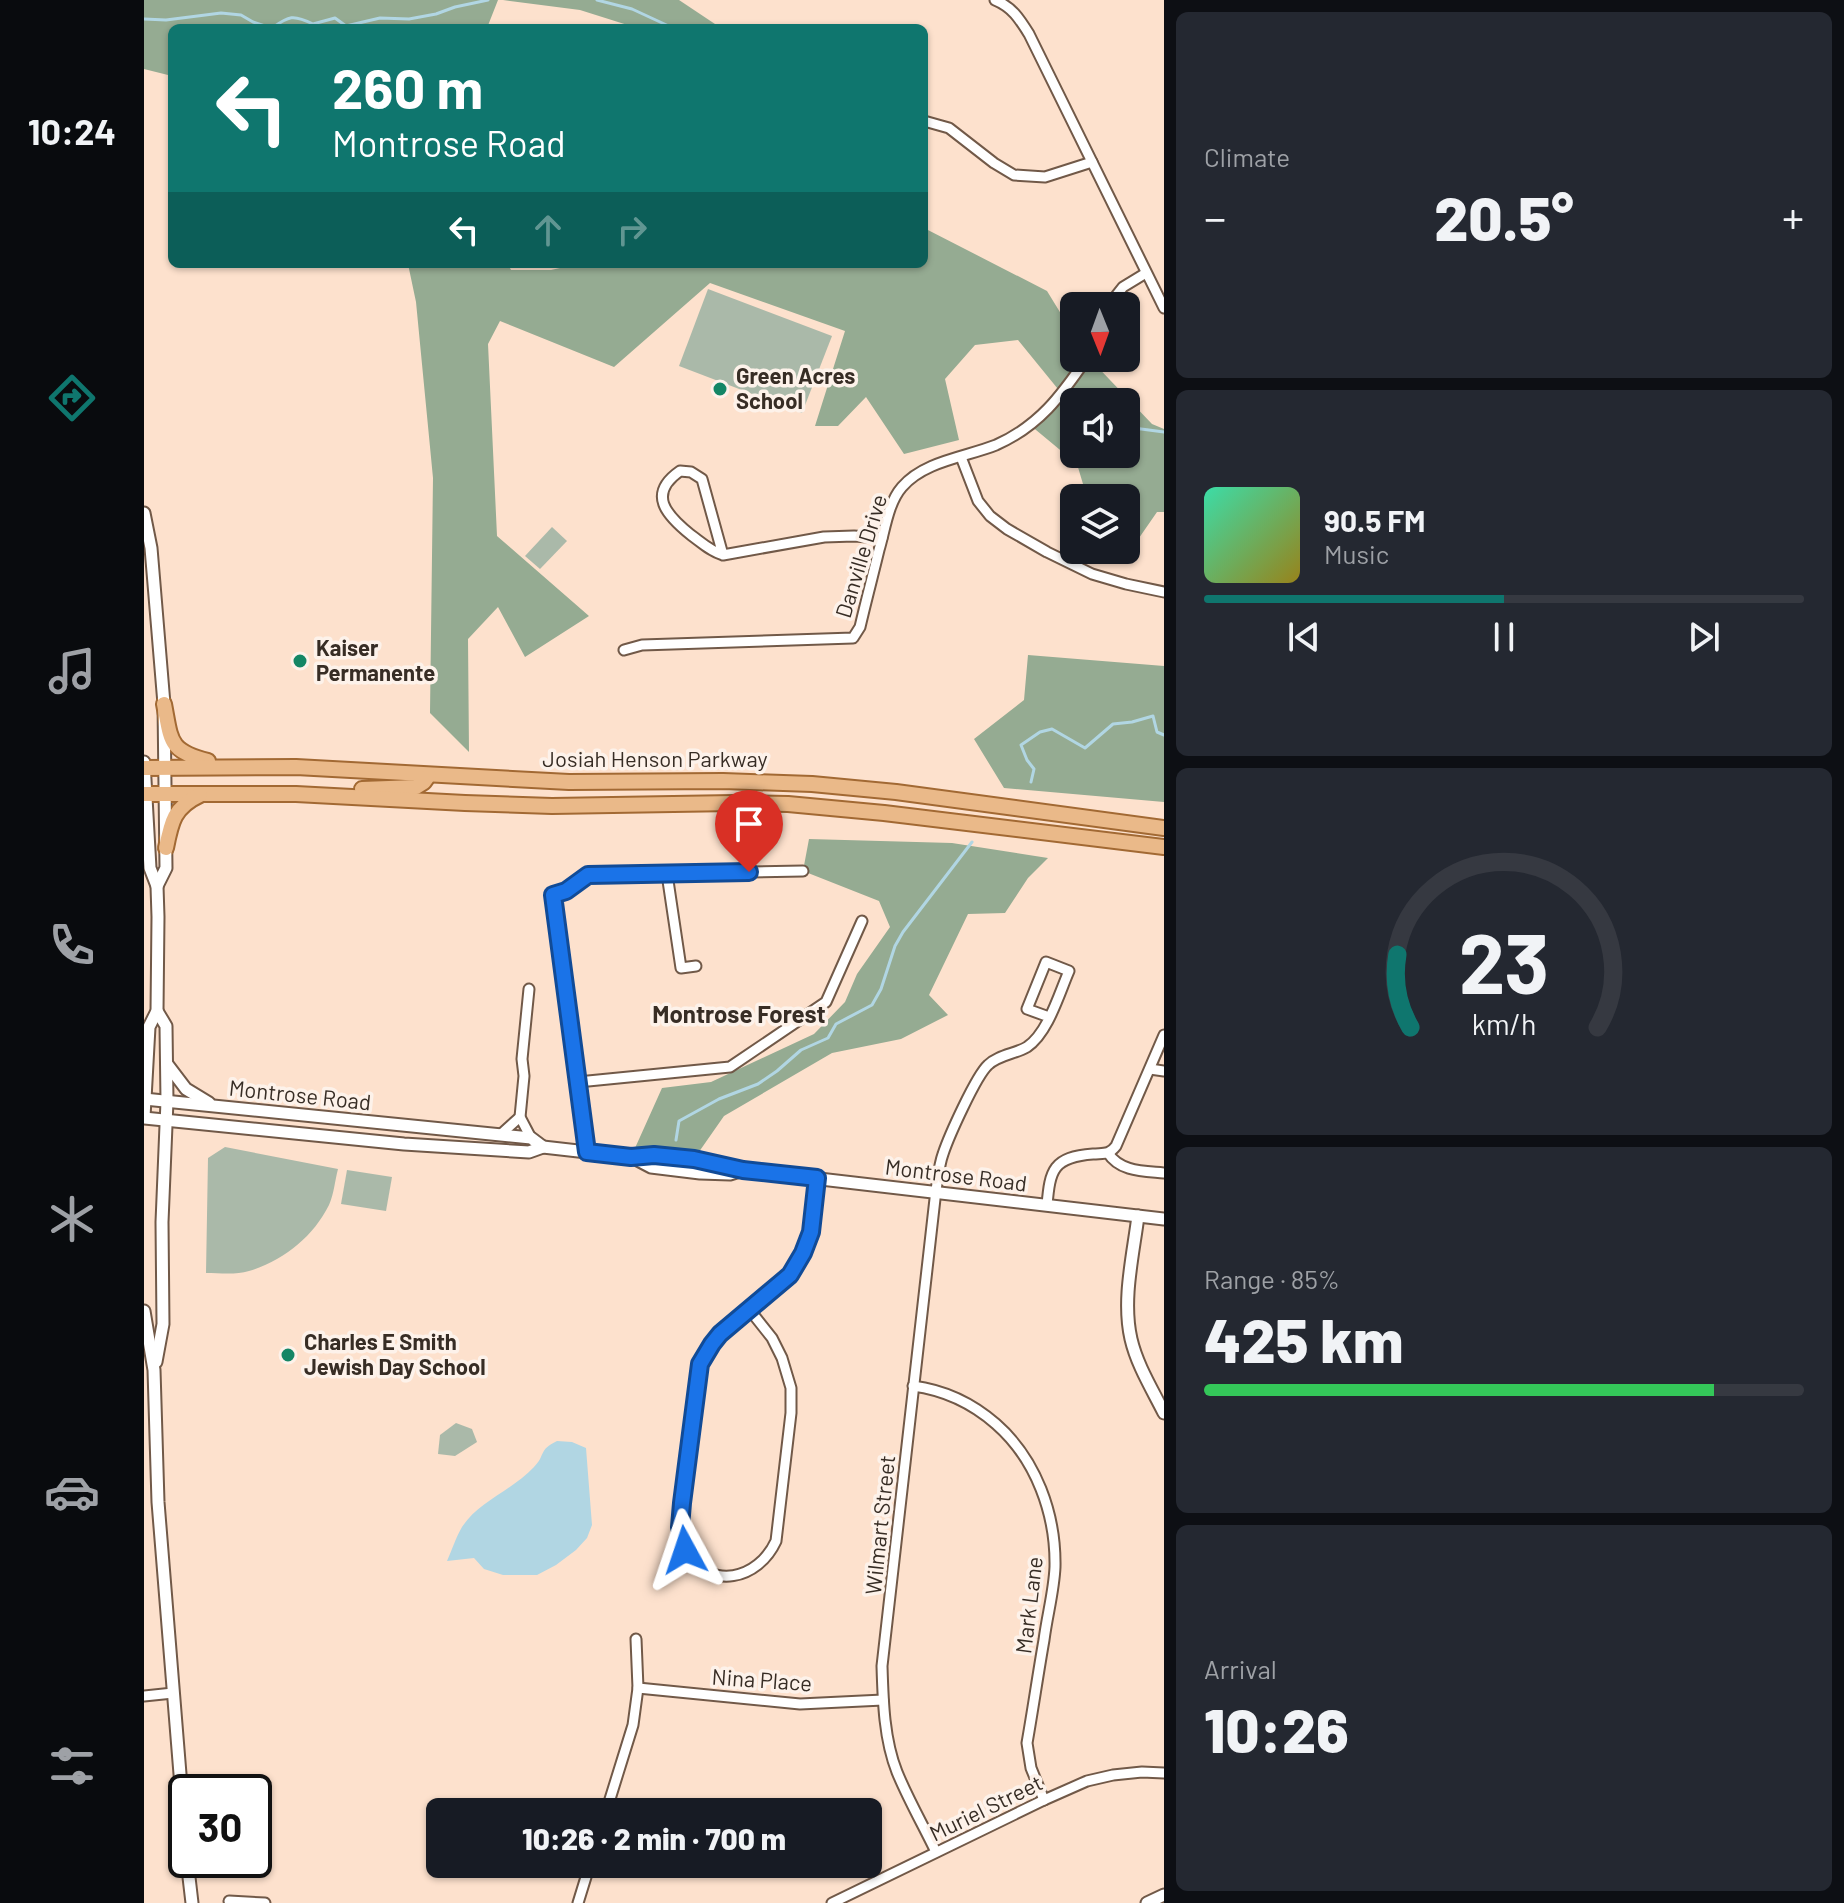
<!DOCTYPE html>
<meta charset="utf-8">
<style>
:root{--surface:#171b24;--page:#242831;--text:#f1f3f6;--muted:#9ea1a6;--line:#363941;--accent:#0f766e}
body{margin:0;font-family:Barlow,sans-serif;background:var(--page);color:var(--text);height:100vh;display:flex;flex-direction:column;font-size:30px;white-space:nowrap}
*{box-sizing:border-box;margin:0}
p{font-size:26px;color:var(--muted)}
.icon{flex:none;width:44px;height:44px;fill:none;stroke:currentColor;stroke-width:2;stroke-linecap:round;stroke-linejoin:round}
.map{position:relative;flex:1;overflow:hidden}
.sheet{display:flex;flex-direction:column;gap:12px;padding:12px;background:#0d0f14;width:680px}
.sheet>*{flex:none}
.guide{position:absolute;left:24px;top:24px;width:760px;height:244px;border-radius:12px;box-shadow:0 2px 6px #0004;background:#0f766e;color:#fff;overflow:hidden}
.needle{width:52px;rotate:179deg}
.tools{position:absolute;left:916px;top:292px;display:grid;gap:16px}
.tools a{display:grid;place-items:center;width:80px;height:80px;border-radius:12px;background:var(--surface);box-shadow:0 2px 6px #0004;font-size:40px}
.speed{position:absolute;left:24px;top:1774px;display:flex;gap:16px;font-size:40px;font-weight:700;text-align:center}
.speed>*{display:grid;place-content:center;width:104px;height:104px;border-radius:50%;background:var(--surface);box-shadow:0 2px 6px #0004;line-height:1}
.speed .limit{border:4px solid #111;border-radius:12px;background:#fff;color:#111}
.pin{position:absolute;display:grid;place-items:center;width:68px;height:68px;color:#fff;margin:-82px -34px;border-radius:50% 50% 50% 0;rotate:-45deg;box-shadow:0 0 8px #0007}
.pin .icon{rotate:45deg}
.me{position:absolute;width:88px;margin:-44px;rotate:355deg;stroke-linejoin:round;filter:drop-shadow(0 0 6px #0008)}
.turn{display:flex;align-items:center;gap:28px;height:168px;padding:0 32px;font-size:36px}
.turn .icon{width:104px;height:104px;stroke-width:2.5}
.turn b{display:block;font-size:56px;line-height:68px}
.lanes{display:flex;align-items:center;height:76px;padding:0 32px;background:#0003;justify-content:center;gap:40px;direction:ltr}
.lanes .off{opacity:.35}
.big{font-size:60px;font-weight:800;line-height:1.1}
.sheet .widget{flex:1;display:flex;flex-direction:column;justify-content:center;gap:12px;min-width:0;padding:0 28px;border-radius:12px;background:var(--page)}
.sheet .dial{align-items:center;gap:0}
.dial svg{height:208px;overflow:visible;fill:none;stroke:var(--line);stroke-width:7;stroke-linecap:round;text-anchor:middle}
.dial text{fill:var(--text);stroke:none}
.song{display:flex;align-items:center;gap:24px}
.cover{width:96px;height:96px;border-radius:12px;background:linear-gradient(135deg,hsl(160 70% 55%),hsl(50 70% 35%))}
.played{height:8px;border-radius:4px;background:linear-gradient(90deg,var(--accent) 50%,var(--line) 50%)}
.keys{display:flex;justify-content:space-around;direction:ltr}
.heat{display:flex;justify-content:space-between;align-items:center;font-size:44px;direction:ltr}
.charge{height:12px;border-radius:6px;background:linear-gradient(90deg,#34c759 85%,var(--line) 0)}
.trip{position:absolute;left:282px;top:1798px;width:456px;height:80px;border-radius:12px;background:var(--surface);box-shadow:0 2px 6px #0004;font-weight:800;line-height:80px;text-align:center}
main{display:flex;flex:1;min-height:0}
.dock{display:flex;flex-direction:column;width:144px;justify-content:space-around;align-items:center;background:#090b0e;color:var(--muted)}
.dock .icon{width:56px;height:56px}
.dock .selected{color:var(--accent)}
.dock b{font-size:36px;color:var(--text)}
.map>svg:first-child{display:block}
</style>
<main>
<nav class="dock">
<b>10:24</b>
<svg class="icon selected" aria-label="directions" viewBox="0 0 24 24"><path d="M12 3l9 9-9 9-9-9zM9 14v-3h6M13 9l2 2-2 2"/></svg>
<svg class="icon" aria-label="music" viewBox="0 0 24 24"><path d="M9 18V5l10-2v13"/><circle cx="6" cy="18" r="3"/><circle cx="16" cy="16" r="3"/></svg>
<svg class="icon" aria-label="phone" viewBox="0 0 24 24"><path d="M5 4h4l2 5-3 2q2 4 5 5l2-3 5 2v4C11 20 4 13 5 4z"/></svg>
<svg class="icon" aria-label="climate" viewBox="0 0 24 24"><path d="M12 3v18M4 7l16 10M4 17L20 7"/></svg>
<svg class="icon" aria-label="car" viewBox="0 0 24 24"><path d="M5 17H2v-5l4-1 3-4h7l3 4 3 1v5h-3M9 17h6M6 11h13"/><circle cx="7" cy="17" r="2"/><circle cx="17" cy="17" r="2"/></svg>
<svg class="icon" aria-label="filters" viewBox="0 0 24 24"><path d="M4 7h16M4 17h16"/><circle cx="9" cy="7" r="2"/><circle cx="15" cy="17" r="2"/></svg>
</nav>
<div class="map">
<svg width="1020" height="1903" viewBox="0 0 1020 1903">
<rect width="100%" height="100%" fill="#fde1cd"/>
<!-- green -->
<g fill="#aab9a9">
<path d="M 564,289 L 688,336 L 658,413 L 535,366 Z"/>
<path d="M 408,527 L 423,541 L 396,569 L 381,556 Z"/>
<path d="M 81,1147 L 194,1169 C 191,1180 190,1194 185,1205 C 169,1237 139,1261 105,1271 C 92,1275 76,1273 62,1273 L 64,1158 Z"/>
<path d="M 203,1170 L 248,1177 L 242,1211 L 197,1204 Z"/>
<path d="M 312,1423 L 328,1429 L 333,1442 L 311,1456 L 294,1454 L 296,1435 Z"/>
</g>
<!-- forest -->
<g fill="#95ab92" fill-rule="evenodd">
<path d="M 0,0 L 354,0 L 343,28 L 28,28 L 28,76 L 0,69 Z"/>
<path d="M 359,0 L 535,0 L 577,28 L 493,28 L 436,10 Z"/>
<path d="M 780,228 L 903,291 L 930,335 L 930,358 L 945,358 L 1008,424 L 1020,429 L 1020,512 L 1013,512 L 995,538 L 982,530 L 982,498 L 969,498 L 939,484 L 933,464 L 886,425 L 918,394 L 874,340 L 831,345 L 801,379 L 815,440 L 760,454 L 722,397 L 694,426 L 671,426 L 701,331 L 566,283 L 470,367 L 356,321 L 344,344 L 353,536 L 445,616 L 381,657 L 354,607 L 324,639 L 325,752 L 286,713 L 289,478 L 272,302 L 264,264 L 364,264 L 367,270 L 407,270 L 434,264 L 780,264 ZM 930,402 L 982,402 L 982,454 L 930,454 Z"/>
<path d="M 884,655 L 1020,666 L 1020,802 L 860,788 L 830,739 L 880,700 Z"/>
<path d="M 665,839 L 808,843 L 904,858 L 884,878 L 861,913 L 824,914 L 785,995 L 804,1015 L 757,1039 L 688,1053 L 580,1116 L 550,1159 L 487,1157 L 518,1088 L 567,1082 L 670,1034 L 701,1002 L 713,974 L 746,927 L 735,901 L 659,871 Z"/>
</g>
<!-- water -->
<path fill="#b1d6e3" d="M 413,1441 L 428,1442 L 442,1448 L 448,1525 L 443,1538 L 432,1550 L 412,1565 L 393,1575 L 359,1575 L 340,1569 L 330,1558 L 303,1561 C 308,1550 312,1537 318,1527 C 335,1501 369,1490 390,1467 C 402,1455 394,1450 413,1441 Z"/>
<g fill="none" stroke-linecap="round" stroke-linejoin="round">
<!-- stream -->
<g stroke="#b1d6e3" stroke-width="3">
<path d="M 453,0 L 488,9 L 529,28"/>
<path d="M 0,19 L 22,20 L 77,13 L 97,15 L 109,22 L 127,28"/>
<path d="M 128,28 C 145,16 149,14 169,24 L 191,18 L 202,26 L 236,18 L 265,19 L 292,14 L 311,7 L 344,0"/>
<path d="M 982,427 L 1020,432"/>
<path d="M 887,782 L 890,769 L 883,760 L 877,745 L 896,732 L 908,729 L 941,748 L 969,724 L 988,722 L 1009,716 L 1013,732 L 1020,735"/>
<path d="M 532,1140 L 535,1121 L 575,1099 L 614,1084 L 633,1071 L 657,1050 L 684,1038 L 692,1024 L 728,1005 L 737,989 L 751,946 L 759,932 L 828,842"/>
</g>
<!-- minor casing -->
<g stroke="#715948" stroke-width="13">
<g id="minor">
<path d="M 851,0 C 868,7 875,18 885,34 L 1020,308"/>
<path d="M 780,121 L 805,128 L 850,163 L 870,175 L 901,177 L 948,162"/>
<path d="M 964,306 L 979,287 L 1002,273"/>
<path d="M 817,457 L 834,501 L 846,516 L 863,529 L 903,552 L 948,574 L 982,584 L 1020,592"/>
<path d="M 579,555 L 558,479 L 547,472 L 536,471 C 503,494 522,515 547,535 C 558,543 566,551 579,555 L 680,537 L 710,536 L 738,538"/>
<path d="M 480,650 L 498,645 L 709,638 L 716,627 C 722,601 729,575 735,550 C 741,530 744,503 758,487 C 780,461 822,457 852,445 C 895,426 917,396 943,358"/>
<path d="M 523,874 L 537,968 L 552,966"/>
<path d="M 385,989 L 378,1059 L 380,1076 L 376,1117 L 387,1138"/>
<path d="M 1006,1069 L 1020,1071"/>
<path d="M 434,1082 L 586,1067 L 682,1002 L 718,921"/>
<path d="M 356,1135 L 376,1117"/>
<path d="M 443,1152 L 409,895 L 422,891 L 444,875 L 659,871"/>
<path d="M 964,1153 C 976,1172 1000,1171 1020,1173"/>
<path d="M 903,1205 C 906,1170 909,1157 949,1154 C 960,1153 965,1155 972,1146 L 1020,1035"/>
<path d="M 605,1309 L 628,1338 L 638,1358 L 647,1388 L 647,1413 L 632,1541 C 614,1580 566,1591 542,1551 C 537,1544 537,1535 536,1527 L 556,1364 C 563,1353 568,1342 577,1333 C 604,1307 645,1285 660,1251 C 670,1228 670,1203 673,1178"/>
<path d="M 769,1386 C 800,1390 828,1403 852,1424 C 892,1459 912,1514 911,1567 C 910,1591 903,1616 900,1640 C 894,1674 889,1709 883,1743 L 887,1768 L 900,1800"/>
<path d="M 494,1688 L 656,1704 L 739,1700"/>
<path d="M 0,1696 L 29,1693"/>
<path d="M 462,1812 L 489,1725 L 494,1688 L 492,1639"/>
<path d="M 792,1852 C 779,1825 764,1799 753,1772 C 740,1739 739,1701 738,1666 L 792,1190 C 794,1178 795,1165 799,1154 C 805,1136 832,1076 844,1065 C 854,1055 871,1054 883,1047 C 904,1033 915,994 925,971 L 902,962 L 883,1009 L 905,1017"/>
<path d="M 85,1901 L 121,1903"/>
<path d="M 434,1903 L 446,1864"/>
<path d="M 688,1903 L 900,1800 L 943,1781 L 969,1775 L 998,1772 L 1020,1773"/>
</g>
</g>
<!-- tertiary casing -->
<g stroke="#715948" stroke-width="15">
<g id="tertiary">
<path d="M 0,513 L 7,548 L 20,704 L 22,868 L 13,886"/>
<path d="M 23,1064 L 42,1089 L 65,1103"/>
<path d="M 0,1099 L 387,1138 L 399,1147"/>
<path d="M 0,1117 L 5,1027 L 13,1011 L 14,917 L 13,886 L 6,868 L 0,762"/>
<path d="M 0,1118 L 260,1144 L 385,1152 L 399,1147 L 487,1157 L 510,1155 L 558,1161 L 599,1170 L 1020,1219"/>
<path d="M 488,1157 L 507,1167 L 556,1173 L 586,1174 L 599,1170"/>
<path d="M 994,1216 C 989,1256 978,1300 987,1339 C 993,1365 1008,1389 1020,1413"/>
<path d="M 0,1311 L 10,1370 L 14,1502 L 42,1848"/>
<path d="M 12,1362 L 19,1324 L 18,1222 L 23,1101 L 22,1026 L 13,1011"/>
<path d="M 43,1860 L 48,1903"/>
<path d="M 1003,1903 L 1020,1895"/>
</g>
</g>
<!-- primary casing -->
<g stroke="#a26933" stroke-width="18">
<g id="primary">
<path d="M 20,704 C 27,740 24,751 64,761"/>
<path d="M 0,768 L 152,767 L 425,782 L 579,781 L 668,784 L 752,792 L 1020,828"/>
<path d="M 218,789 L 272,787 L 280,782 L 285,775"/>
<path d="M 0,794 L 152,794 L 321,803 L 408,806 L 590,803 L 644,804 L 740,813 L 1020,847"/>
<path d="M 22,848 C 27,822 30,807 56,795"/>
</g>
</g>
<!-- minor -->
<use href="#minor" stroke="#fff" stroke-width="9"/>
<!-- tertiary -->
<use href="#tertiary" stroke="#fff" stroke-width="11"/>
<!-- primary -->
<use href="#primary" stroke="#eab989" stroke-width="14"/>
</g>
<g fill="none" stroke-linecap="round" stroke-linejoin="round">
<!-- route casing -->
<g stroke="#114b97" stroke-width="20">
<path id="route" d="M 541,1550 L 536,1527 L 538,1503 L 556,1364 L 568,1344 L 576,1334 L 646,1275 L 659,1253 L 667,1232 L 673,1178 L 599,1170 L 550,1159 L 510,1155 L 487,1157 L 443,1152 L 409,895 L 422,891 L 444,875 L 605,872"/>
</g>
<!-- route -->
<use href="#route" stroke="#1a73e8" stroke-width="14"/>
</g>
<!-- markers -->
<g fill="#148665" stroke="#fdf2ea" stroke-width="3">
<circle cx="576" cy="389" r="8"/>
<circle cx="156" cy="661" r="8"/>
<circle cx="144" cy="1355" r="8"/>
</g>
<g text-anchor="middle" stroke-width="7" stroke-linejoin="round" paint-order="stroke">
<!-- poi labels -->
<g font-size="22" font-weight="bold" fill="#372d25" stroke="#fdf2ea" text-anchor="start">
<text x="592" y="384">Green Acres<tspan x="592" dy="25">School</tspan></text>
<text x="172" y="656">Kaiser<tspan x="172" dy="25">Permanente</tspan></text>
<text x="160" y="1350">Charles E Smith<tspan x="160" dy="25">Jewish Day School</tspan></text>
</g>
<!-- street labels -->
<g font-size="22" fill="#372d25" stroke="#fdf2ea">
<text transform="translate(717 556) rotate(-73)" y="8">Danville Drive</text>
<text x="511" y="767">Josiah Henson Parkway</text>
<text transform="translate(156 1095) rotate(6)" y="8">Montrose Road</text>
<text transform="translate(812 1175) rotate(7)" y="8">Montrose Road</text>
<text transform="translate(736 1525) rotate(-84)" y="8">Wilmart Street</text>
<text transform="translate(885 1605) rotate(-83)" y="8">Mark Lane</text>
<text transform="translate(618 1680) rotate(4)" y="8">Nina Place</text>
<text transform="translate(842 1808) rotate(-26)" y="8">Muriel Street</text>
</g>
<!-- neighbourhood labels -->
<g font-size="24" font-weight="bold" fill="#372d25" stroke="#fdf2ea">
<text x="595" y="1023">Montrose Forest</text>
</g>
</g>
</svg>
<div class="tools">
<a><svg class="needle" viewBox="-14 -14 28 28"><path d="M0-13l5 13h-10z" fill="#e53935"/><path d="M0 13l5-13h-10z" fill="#9ea1a6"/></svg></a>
<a><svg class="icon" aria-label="sound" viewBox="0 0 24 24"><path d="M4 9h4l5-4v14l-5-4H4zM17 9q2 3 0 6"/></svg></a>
<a><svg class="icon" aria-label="layers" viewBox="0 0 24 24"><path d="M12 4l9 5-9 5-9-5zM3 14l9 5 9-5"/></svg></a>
</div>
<div class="speed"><div class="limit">30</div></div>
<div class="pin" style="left:605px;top:872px;background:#d93025"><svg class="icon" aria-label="arrive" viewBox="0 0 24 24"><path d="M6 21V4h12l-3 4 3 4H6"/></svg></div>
<svg class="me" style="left:541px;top:1550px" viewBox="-20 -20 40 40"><path d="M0-17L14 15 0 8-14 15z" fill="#1a73e8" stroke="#fff" stroke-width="4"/></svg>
<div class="trip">10:26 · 2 min · 700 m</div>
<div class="guide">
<div class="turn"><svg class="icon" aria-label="left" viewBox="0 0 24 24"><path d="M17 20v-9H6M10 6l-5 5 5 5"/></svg><div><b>260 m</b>Montrose Road</div></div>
<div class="lanes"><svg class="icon" aria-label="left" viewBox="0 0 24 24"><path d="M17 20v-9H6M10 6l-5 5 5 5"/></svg><svg class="icon off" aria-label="ahead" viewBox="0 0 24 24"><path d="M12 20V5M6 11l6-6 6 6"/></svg><svg class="icon off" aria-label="right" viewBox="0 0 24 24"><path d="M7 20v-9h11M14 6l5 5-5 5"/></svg></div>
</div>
</div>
<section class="sheet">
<div class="widget"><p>Climate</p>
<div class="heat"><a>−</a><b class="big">20.5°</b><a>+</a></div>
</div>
<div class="widget">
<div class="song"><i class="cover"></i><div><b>90.5 FM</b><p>Music</p></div></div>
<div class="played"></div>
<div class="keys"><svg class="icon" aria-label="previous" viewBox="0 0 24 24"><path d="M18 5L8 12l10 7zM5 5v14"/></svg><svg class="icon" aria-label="pause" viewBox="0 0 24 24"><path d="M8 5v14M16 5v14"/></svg><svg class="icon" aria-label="next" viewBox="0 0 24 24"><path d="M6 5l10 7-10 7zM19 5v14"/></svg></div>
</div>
<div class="widget dial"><svg viewBox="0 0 100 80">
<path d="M14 69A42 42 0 1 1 86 69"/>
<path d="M14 69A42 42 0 0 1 9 41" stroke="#0f766e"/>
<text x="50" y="56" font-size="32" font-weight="700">23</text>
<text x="50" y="72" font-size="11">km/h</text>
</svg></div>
<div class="widget"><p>Range · 85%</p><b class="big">425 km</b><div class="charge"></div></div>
<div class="widget"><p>Arrival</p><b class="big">10:26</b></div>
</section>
</main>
